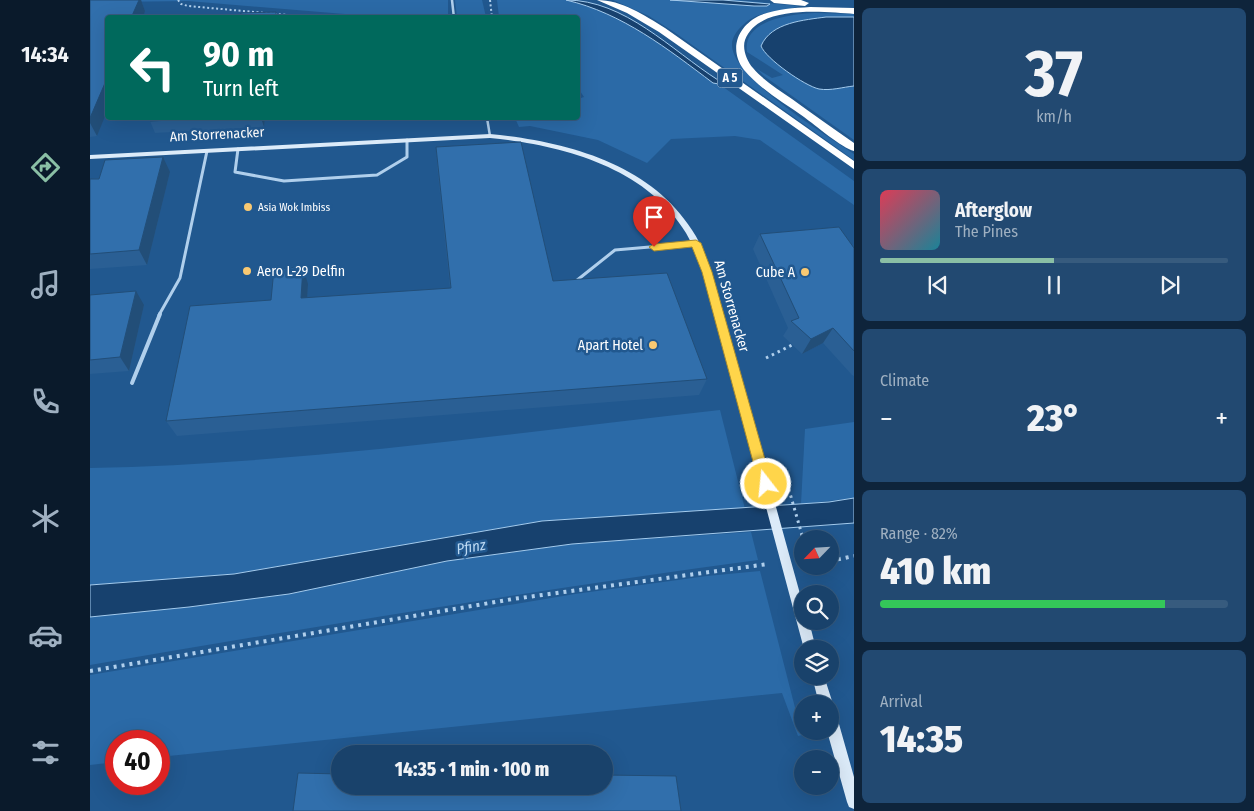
<!DOCTYPE html>
<meta charset="utf-8">
<style>
:root{--surface:#19426b;--page:#224971;--text:#f1f3f6;--muted:#9fb0c1;--line:#375b7e;--accent:#8abfa5}
body{margin:0;font-family:"Fira Sans Condensed",sans-serif;background:var(--page);color:var(--text);height:100vh;display:flex;flex-direction:column;font-size:19px;white-space:nowrap}
*{box-sizing:border-box;margin:0}
p{font-size:16px;color:var(--muted)}
.icon{flex:none;width:28px;height:28px;fill:none;stroke:currentColor;stroke-width:2;stroke-linecap:round;stroke-linejoin:round}
.map{position:relative;flex:1;overflow:hidden}
.side{display:flex;flex-direction:column;gap:8px;padding:8px;background:#0e243b;width:400px}
.side>*{flex:none}
.banner{position:absolute;left:15px;top:15px;width:475px;height:105px;border-radius:5px;box-shadow:0 5px 20px #0002,0 0 0 1px var(--line);background:#00695c;color:#fff;overflow:hidden}
.needle{width:32px;rotate:245deg}
.tools{position:absolute;left:704px;top:530px;display:grid;gap:10px}
.tools a{display:grid;place-items:center;width:45px;height:45px;border-radius:50%;background:var(--surface);box-shadow:0 5px 20px #0002,0 0 0 1px var(--line);font-size:25px}
.speed{position:absolute;left:15px;top:730px;display:flex;gap:10px;font-size:25px;font-weight:700;text-align:center}
.speed>*{display:grid;place-content:center;width:65px;height:65px;border-radius:50%;background:var(--surface);box-shadow:0 5px 20px #0002,0 0 0 1px var(--line);line-height:1}
.speed .limit{border:8px solid #d22;background:#fff;color:#111}
.pin{position:absolute;display:grid;place-items:center;width:42px;height:42px;color:#fff;margin:-51px -21px;border-radius:50% 50% 50% 0;rotate:-45deg;box-shadow:0 0 5px #0007}
.pin .icon{rotate:45deg}
.me{position:absolute;width:55px;margin:-28px;rotate:344deg;stroke-linejoin:round;filter:drop-shadow(0 0 4px #0008)}
.turn{display:flex;align-items:center;gap:18px;height:105px;padding:0 15px;font-size:22px}
.turn .icon{width:65px;height:65px;stroke-width:2.5}
.turn b{display:block;font-size:35px;line-height:42px}
.big{font-size:38px;font-weight:800;line-height:1.1}
.side .tile{flex:1;display:flex;flex-direction:column;justify-content:center;gap:8px;min-width:0;padding:0 18px;border-radius:8px;background:var(--page)}
.side .dial{align-items:center;gap:0}
.dial b{font-size:65px;line-height:1}
.song{display:flex;align-items:center;gap:15px}
.cover{width:60px;height:60px;border-radius:8px;background:linear-gradient(135deg,hsl(350 70% 55%),hsl(190 70% 35%))}
.played{height:5px;border-radius:2px;background:linear-gradient(90deg,var(--accent) 50%,var(--line) 50%)}
.keys{display:flex;justify-content:space-around;direction:ltr}
.heat{display:flex;justify-content:space-between;align-items:center;font-size:28px;direction:ltr}
.charge{height:8px;border-radius:4px;background:linear-gradient(90deg,#34c759 82%,var(--line) 0)}
.trip{position:absolute;left:241px;top:745px;width:282px;height:50px;border-radius:25px;background:var(--surface);box-shadow:0 5px 20px #0002,0 0 0 1px var(--line);font-weight:800;line-height:50px;text-align:center}
main{display:flex;flex:1;min-height:0}
.tab-bar{display:flex;flex-direction:column;width:90px;justify-content:space-around;align-items:center;background:#0a1a2b;color:var(--muted)}
.tab-bar .icon{width:35px;height:35px}
.tab-bar .active{color:var(--accent)}
.tab-bar b{font-size:22px;color:var(--text)}
.map>svg:first-child{display:block}
</style>
<main>
<nav class="tab-bar">
<b>14:34</b>
<svg class="icon active" aria-label="directions" viewBox="0 0 24 24"><path d="M12 3l9 9-9 9-9-9zM9 14v-3h6M13 9l2 2-2 2"/></svg>
<svg class="icon" aria-label="music" viewBox="0 0 24 24"><path d="M9 18V5l10-2v13"/><circle cx="6" cy="18" r="3"/><circle cx="16" cy="16" r="3"/></svg>
<svg class="icon" aria-label="phone" viewBox="0 0 24 24"><path d="M5 4h4l2 5-3 2q2 4 5 5l2-3 5 2v4C11 20 4 13 5 4z"/></svg>
<svg class="icon" aria-label="climate" viewBox="0 0 24 24"><path d="M12 3v18M4 7l16 10M4 17L20 7"/></svg>
<svg class="icon" aria-label="car" viewBox="0 0 24 24"><path d="M5 17H2v-5l4-1 3-4h7l3 4 3 1v5h-3M9 17h6M6 11h13"/><circle cx="7" cy="17" r="2"/><circle cx="17" cy="17" r="2"/></svg>
<svg class="icon" aria-label="filters" viewBox="0 0 24 24"><path d="M4 7h16M4 17h16"/><circle cx="9" cy="7" r="2"/><circle cx="15" cy="17" r="2"/></svg>
</nav>
<div class="map">
<svg width="764" height="811" viewBox="0 0 764 811">
<rect width="100%" height="100%" fill="#21588f"/>
<!-- green -->
<g fill="#2b6aa7">
<path d="M 7,0 L 358,0 L 358,17 L 291,17 L 98,1 L 17,2 Z"/>
<path d="M 365,0 L 392,0 L 396,17 L 367,17 Z"/>
<path d="M 407,0 C 430,0 454,0 477,0 C 532,8 580,51 623,83 L 629,84 L 764,181 L 764,205 L 670,140 L 645,136 L 581,139 L 557,163 L 508,140 L 440,126 L 429,127 L 425,118 L 488,118 L 488,99 L 494,97 L 488,88 L 488,18 L 409,17 Z"/>
<path d="M 523,0 L 647,0 L 709,6 C 691,13 669,9 653,25 C 648,29 642,37 642,44 C 640,77 738,136 764,154 L 764,160 L 584,32 L 559,16 Z"/>
<path d="M 725,13 L 764,14 L 764,140 L 674,76 L 667,69 L 682,78 L 693,75 L 657,52 C 652,19 703,14 725,13 Z"/>
<path d="M 630,410 L 655,509 L 452,521 L 144,574 L 0,585 L 0,468 C 211,464 421,433 630,410 Z"/>
<path d="M 764,422 L 764,498 L 711,504 L 715,429 Z"/>
<path d="M 661,532 L 668,560 C 444,590 222,627 0,665 L 0,617 L 99,607 L 199,594 L 357,561 L 482,544 Z"/>
<path d="M 670,571 L 712,735 L 708,736 L 692,693 L 69,757 L 69,741 L 26,741 L 26,762 L 0,765 L 0,675 L 485,594 L 617,576 Z"/>
</g>
<!-- water -->
<g fill="#17416e" stroke="#a4cbed">
<path d="M 476,0 C 535,0 581,50 628,80 L 629,84 L 623,83 C 578,49 532,13 476,0 Z"/>
<path d="M 580,0 L 633,0 L 680,4 L 677,6 L 664,6 Z"/>
<path d="M 736,17 L 764,17 L 764,86 C 753,87 741,91 729,89 C 715,86 676,59 671,46 C 681,22 715,20 736,17 Z"/>
<path d="M 764,498 L 764,523 L 482,544 L 357,561 L 199,594 L 99,607 L 0,617 L 0,585 L 144,574 L 452,521 L 739,502 Z"/>
</g>
<g fill="none" stroke-linecap="round" stroke-linejoin="round">
<!-- path-far2 -->
<g stroke="#b0cfec" stroke-width="2" stroke-dasharray="2 2.5" stroke-linecap="butt">
<path d="M 88,0 L 91,4 L 98,6 L 231,18"/>
<path d="M 400,0 L 402,18"/>
</g>
<!-- path-far1 -->
<g stroke="#b0cfec" stroke-width="3" stroke-dasharray="2.5 4" stroke-linecap="butt">
<path d="M 676,358 L 702,345"/>
<path d="M 697,483 L 712,535"/>
</g>
<!-- path -->
<g stroke="#b0cfec" stroke-width="4" stroke-dasharray="3 5" stroke-linecap="butt">
<path d="M 712,534 L 713,539"/>
<path d="M 740,561 L 764,556"/>
<path d="M 0,671 L 423,599 L 678,564"/>
</g>
<!-- lane-far2 -->
<g stroke="#b0cfec" stroke-width="2.5">
<path d="M 362,0 L 364,18"/>
<path d="M 397,118 L 400,136"/>
</g>
<!-- lane-far1 -->
<g stroke="#b0cfec" stroke-width="3">
<path d="M 148,149 L 145,172 L 194,181 L 287,175 L 317,157 L 317,140"/>
<path d="M 486,281 L 525,250 L 606,243"/>
<path d="M 69,315 L 90,278 L 117,151"/>
</g>
<!-- lane -->
<path stroke="#b0cfec" stroke-width="4" d="M 42,383 L 70,314"/>
<!-- secondary -->
<g fill="#dcebf9" fill-rule="evenodd">
<path d="M 400,134 C 474,141 560,163 602,230 C 611,243 616,258 621,272 L 712,601 L 712,621 L 719,621 L 726,649 L 714,649 L 613,272 C 608,259 603,245 596,233 C 556,167 471,145 400,138 L 0,159 L 0,155 Z"/>
<path d="M 722,676 L 734,676 L 743,704 L 741,709 L 740,704 L 729,704 Z"/>
<path d="M 740,710 L 745,712 L 747,717 L 764,777 L 764,809 L 759,807 L 757,802 L 737,731 L 740,731 Z"/>
</g>
<!-- highway -->
<g fill="#fff" fill-rule="evenodd">
<path d="M 507,0 C 532,0 554,15 575,28 L 764,161 L 764,169 L 569,32 L 537,13 Z"/>
<path d="M 680,0 L 711,0 L 719,3 L 715,6 L 684,3 Z"/>
<path d="M 720,7 L 764,8 L 764,14 C 735,12 668,4 655,40 C 652,49 657,61 663,68 C 674,81 688,89 702,99 C 722,114 743,128 764,143 L 764,151 C 752,148 725,125 714,117 C 694,103 670,89 654,70 C 638,49 648,25 671,15 C 686,9 704,8 720,7 Z"/>
</g>
</g>
<!-- wall -->
<g fill="#2a5f94">
<path d="M 0,0 L 51,0 L 55,11 L 7,136 L 0,137 Z"/>
<path d="M 61,118 L 175,118 L 174,127 L 65,133 L 60,121 Z"/>
<path d="M 346,147 L 463,281 L 617,379 L 609,395 L 87,436 L 76,421 L 181,300 L 218,284 L 217,298 L 360,288 L 347,165 Z"/>
<path d="M 80,172 L 57,265 L 0,269 L 0,179 Z"/>
<path d="M 670,234 L 764,248 L 764,376 L 762,375 L 733,343 L 712,354 L 693,336 L 698,328 L 663,249 Z"/>
<path d="M 0,295 L 54,305 L 39,371 L 0,374 Z"/>
</g>
<!-- shaded-wall -->
<g fill="#224e78">
<path d="M 49,0 L 51,0 L 55,11 L 53,18 L 41,18 Z"/>
<path d="M 18,76 L 18,109 L 7,136 L 0,123 L 0,118 Z"/>
<path d="M 171,118 L 175,118 L 174,127 Z"/>
<path d="M 73,157 L 80,172 L 57,265 L 49,250 Z"/>
<path d="M 213,267 L 218,284 L 216,315 L 211,298 Z"/>
<path d="M 46,291 L 54,305 L 39,371 L 30,357 Z"/>
<path d="M 743,328 L 733,343 L 712,354 L 721,339 Z"/>
</g>
<!-- building -->
<g fill="#316fac" stroke="#224e78">
<path d="M 0,0 L 49,0 L 41,18 L 18,18 L 18,76 L 0,118 Z"/>
<path d="M 186,12 L 186,18 L 150,18 L 151,13 Z"/>
<path d="M 61,118 L 125,118 L 60,121 Z"/>
<path d="M 431,142 L 463,281 L 577,273 L 617,379 L 76,421 L 100,306 L 181,300 L 184,269 L 213,267 L 211,298 L 361,288 L 346,147 Z"/>
<path d="M 73,157 L 49,250 L 0,254 L 0,179 L 9,179 L 15,160 Z"/>
<path d="M 749,227 L 764,248 L 764,351 L 743,328 L 721,339 L 701,321 L 709,318 L 670,234 Z"/>
<path d="M 46,291 L 30,357 L 0,360 L 0,295 Z"/>
<path d="M 208,773 L 250,774 L 250,786 L 515,786 L 515,775 L 586,776 L 591,811 L 203,811 Z"/>
</g>
<!-- route -->
<path fill="#ffd54a" stroke="#a68a30" d="M 606,240 L 611,243 L 622,272 L 682,484 L 680,487 L 676,489 L 671,487 L 669,484 L 612,272 L 602,247 L 564,251 L 559,247 L 564,244 Z"/>
<!-- markers -->
<g fill="#f9c972" stroke="#21588f" stroke-width="2">
<circle cx="158" cy="207" r="5"/>
<circle cx="157" cy="271" r="5"/>
<circle cx="715" cy="272" r="5"/>
<circle cx="563" cy="345" r="5"/>
</g>
<g text-anchor="middle" stroke-width="5" stroke-linejoin="round" paint-order="stroke">
<!-- far-poi labels -->
<g font-size="11" fill="#fff" stroke="#21588f" text-anchor="start">
<text x="168" y="211">Asia Wok Imbiss</text>
</g>
<!-- shield labels -->
<rect fill="#21588f" stroke="#bccddd" stroke-width="1" x="627.5" y="68.5" width="25" height="19" rx="4"/>
<g font-size="12" font-weight="bold" fill="#fff">
<text x="640" y="82">A 5</text>
</g>
<!-- street labels -->
<g font-size="14" fill="#fff" stroke="#21588f">
<text transform="translate(127 134) rotate(-3)" y="5">Am Storrenacker</text>
<text transform="translate(642 306) rotate(74)" y="5">Am Storrenacker</text>
</g>
<!-- poi labels -->
<g font-size="14" fill="#fff" stroke="#21588f" text-anchor="end">
<text x="167" y="276" text-anchor="start">Aero L-29 Delfin</text>
<text x="705" y="277">Cube A</text>
<text x="553" y="350">Apart Hotel</text>
</g>
<!-- water labels -->
<g font-size="15" font-style="italic" fill="#bcd9f3" stroke="#21588f">
<text transform="translate(381 547) rotate(-9)" y="5">Pfinz</text>
</g>
</g>
</svg>
<div class="tools">
<a><svg class="needle" viewBox="-14 -14 28 28"><path d="M0-13l5 13h-10z" fill="#e53935"/><path d="M0 13l5-13h-10z" fill="#9fb0c1"/></svg></a>
<a><svg class="icon" aria-label="search" viewBox="0 0 24 24"><circle cx="10" cy="10" r="6"/><path d="M15 15l6 6"/></svg></a>
<a><svg class="icon" aria-label="layers" viewBox="0 0 24 24"><path d="M12 4l9 5-9 5-9-5zM3 14l9 5 9-5"/></svg></a>
<a>+</a>
<a>−</a>
</div>
<div class="speed"><div class="limit">40</div></div>
<div class="pin" style="left:564px;top:247px;background:#d93025"><svg class="icon" aria-label="arrive" viewBox="0 0 24 24"><path d="M6 21V4h12l-3 4 3 4H6"/></svg></div>
<svg class="me" style="left:676px;top:484px" viewBox="-20 -20 40 40"><circle r="17" fill="#ffd54a" stroke="#fff" stroke-width="3"/><path d="M0-11L8 9 0 5-8 9z" fill="#fff"/></svg>
<div class="trip">14:35 · 1 min · 100 m</div>
<div class="banner">
<div class="turn"><svg class="icon" aria-label="left" viewBox="0 0 24 24"><path d="M17 20v-9H6M10 6l-5 5 5 5"/></svg><div><b>90 m</b>Turn left</div></div>
</div>
</div>
<section class="side">
<div class="tile dial"><b>37</b><p>km/h</p></div>
<div class="tile">
<div class="song"><i class="cover"></i><div><b>Afterglow</b><p>The Pines</p></div></div>
<div class="played"></div>
<div class="keys"><svg class="icon" aria-label="previous" viewBox="0 0 24 24"><path d="M18 5L8 12l10 7zM5 5v14"/></svg><svg class="icon" aria-label="pause" viewBox="0 0 24 24"><path d="M8 5v14M16 5v14"/></svg><svg class="icon" aria-label="next" viewBox="0 0 24 24"><path d="M6 5l10 7-10 7zM19 5v14"/></svg></div>
</div>
<div class="tile"><p>Climate</p>
<div class="heat"><a>−</a><b class="big">23°</b><a>+</a></div>
</div>
<div class="tile"><p>Range · 82%</p><b class="big">410 km</b><div class="charge"></div></div>
<div class="tile"><p>Arrival</p><b class="big">14:35</b></div>
</section>
</main>
